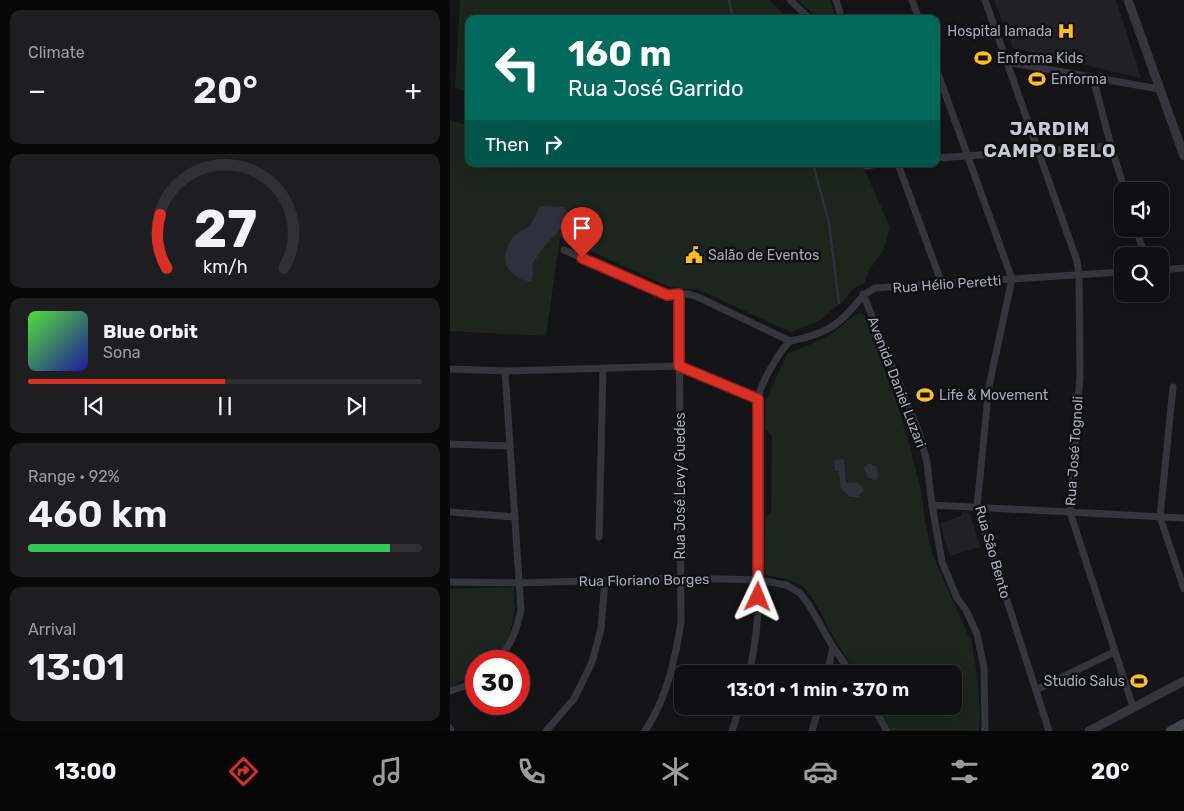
<!DOCTYPE html>
<meta charset="utf-8">
<style>
:root{--surface:#100f11;--page:#1e1d1f;--text:#f1f3f6;--muted:#9c9c9f;--line:#302f31;--accent:#d93025}
body{margin:0;font-family:Rubik,sans-serif;background:var(--page);color:var(--text);height:100vh;display:flex;flex-direction:column;font-size:19px;white-space:nowrap}
*{box-sizing:border-box;margin:0}
p{font-size:16px;color:var(--muted)}
.icon{flex:none;width:28px;height:28px;fill:none;stroke:currentColor;stroke-width:2;stroke-linecap:round;stroke-linejoin:round}
.map{position:relative;flex:1;overflow:hidden}
.drawer{display:flex;flex-direction:column;gap:10px;padding:10px;background:#090809;width:450px}
.drawer>*{flex:none}
.top-card{position:absolute;left:15px;top:15px;width:475px;height:152px;border-radius:10px;box-shadow:0 5px 20px #0002,0 0 0 1px var(--line);background:#00695c;color:#fff;overflow:hidden}
.tools{position:absolute;left:664px;top:182px;display:grid;gap:10px}
.tools a{display:grid;place-items:center;width:55px;height:55px;border-radius:10px;background:var(--surface);box-shadow:0 5px 20px #0002,0 0 0 1px var(--line);font-size:25px}
.speed{position:absolute;left:15px;top:650px;display:flex;gap:10px;font-size:25px;font-weight:700;text-align:center}
.speed>*{display:grid;place-content:center;width:65px;height:65px;border-radius:50%;background:var(--surface);box-shadow:0 5px 20px #0002,0 0 0 1px var(--line);line-height:1}
.speed .limit{border:8px solid #d22;background:#fff;color:#111}
.pin{position:absolute;display:grid;place-items:center;width:42px;height:42px;color:#fff;margin:-51px -21px;border-radius:50% 50% 50% 0;rotate:-45deg;box-shadow:0 0 5px #0007}
.pin .icon{rotate:45deg}
.me{position:absolute;width:55px;margin:-28px;rotate:2deg;stroke-linejoin:round;filter:drop-shadow(0 0 4px #0008)}
.turn{display:flex;align-items:center;gap:18px;height:105px;padding:0 20px;font-size:22px}
.turn .icon{width:65px;height:65px;stroke-width:2.5}
.turn b{display:block;font-size:35px;line-height:42px}
.then{display:flex;align-items:center;height:48px;padding:0 20px;background:#0003;gap:10px;font-size:19px}
.big{font-size:38px;font-weight:600;line-height:1.1}
.drawer .card{flex:1;display:flex;flex-direction:column;justify-content:center;gap:8px;min-width:0;padding:0 18px;border-radius:10px;background:var(--page)}
.drawer .dial{align-items:center;gap:0}
.dial svg{height:130px;overflow:visible;fill:none;stroke:var(--line);stroke-width:7;stroke-linecap:round;text-anchor:middle}
.dial text{fill:var(--text);stroke:none}
.song{display:flex;align-items:center;gap:15px}
.cover{width:60px;height:60px;border-radius:8px;background:linear-gradient(135deg,hsl(110 70% 55%),hsl(240 70% 35%))}
.played{height:5px;border-radius:2px;background:linear-gradient(90deg,var(--accent) 50%,var(--line) 50%)}
.keys{display:flex;justify-content:space-around;direction:ltr}
.heat{display:flex;justify-content:space-between;align-items:center;font-size:28px;direction:ltr}
.charge{height:8px;border-radius:4px;background:linear-gradient(90deg,#34c759 92%,var(--line) 0)}
.trip{position:absolute;left:224px;top:665px;width:288px;height:50px;border-radius:10px;background:var(--surface);box-shadow:0 5px 20px #0002,0 0 0 1px var(--line);font-weight:600;line-height:50px;text-align:center}
.tab-bar{display:flex;height:80px;justify-content:space-around;align-items:center;background:#060607;color:var(--muted)}
.tab-bar .icon{width:35px;height:35px}
.tab-bar .current{color:var(--accent)}
.tab-bar b{font-size:22px;color:var(--text)}
main{display:flex;flex:1;min-height:0}
.map>svg:first-child{display:block}
</style>
<main>
<section class="drawer">
<div class="card"><p>Climate</p>
<div class="heat"><a>−</a><b class="big">20°</b><a>+</a></div>
</div>
<div class="card dial"><svg viewBox="0 0 100 80">
<path d="M14 69A42 42 0 1 1 86 69"/>
<path d="M14 69A42 42 0 0 1 10 36" stroke="#d93025"/>
<text x="50" y="56" font-size="32" font-weight="700">27</text>
<text x="50" y="72" font-size="11">km/h</text>
</svg></div>
<div class="card">
<div class="song"><i class="cover"></i><div><b>Blue Orbit</b><p>Sona</p></div></div>
<div class="played"></div>
<div class="keys"><svg class="icon" aria-label="previous" viewBox="0 0 24 24"><path d="M18 5L8 12l10 7zM5 5v14"/></svg><svg class="icon" aria-label="pause" viewBox="0 0 24 24"><path d="M8 5v14M16 5v14"/></svg><svg class="icon" aria-label="next" viewBox="0 0 24 24"><path d="M6 5l10 7-10 7zM19 5v14"/></svg></div>
</div>
<div class="card"><p>Range · 92%</p><b class="big">460 km</b><div class="charge"></div></div>
<div class="card"><p>Arrival</p><b class="big">13:01</b></div>
</section>
<div class="map">
<svg width="734" height="731" viewBox="0 0 734 731">
<rect width="100%" height="100%" fill="#151417"/>
<!-- built -->
<g fill="#212024">
<path d="M 544,0 L 666,0 L 691,78 L 563,48 Z"/>
<path d="M 512,512 L 518,513 L 521,517 L 530,547 L 500,556 L 490,523 L 511,516 Z"/>
</g>
<!-- green -->
<g fill="#1c251e">
<path d="M 10,0 L 320,0 L 335,15 L 330,19 L 19,19 L 19,92 L 5,88 Z"/>
<path d="M 348,0 L 380,0 L 386,19 L 369,19 Z"/>
<path d="M 0,120 L 19,126 L 19,164 L 412,164 L 440,227 L 434,249 L 418,272 L 415,283 L 404,288 L 392,303 L 389,304 L 369,321 L 341,332 L 249,290 L 219,287 L 110,237 L 96,336 L 0,331 Z"/>
<path d="M 412,313 L 416,317 L 449,410 L 460,447 L 471,491 L 475,521 L 482,553 L 522,644 L 527,675 L 530,710 L 529,731 L 442,731 L 427,706 L 502,706 L 502,674 L 407,674 L 386,642 L 363,599 L 353,586 L 336,579 L 314,575 L 315,518 L 321,513 L 322,436 L 315,428 L 316,400 L 337,354 C 355,346 374,340 389,328 C 396,323 403,314 412,313 Z"/>
<path d="M 64,587 L 65,611 L 56,650 L 42,661 L 26,661 L 26,674 L 0,687 L 0,589 Z"/>
</g>
<!-- water -->
<g fill="#2a333c">
<path d="M 90,206 L 114,207 L 120,217 L 112,228 L 96,244 L 82,264 L 83,275 L 81,281 C 71,281 66,277 60,271 C 50,261 57,240 68,233 C 71,230 75,230 78,227 C 83,221 86,213 90,206 Z"/>
<path d="M 394,459 L 396,483 L 408,482 L 414,490 L 408,497 L 400,497 L 391,489 L 389,471 L 385,471 L 384,460 Z"/>
<path d="M 419,463 L 427,467 L 428,477 L 426,481 L 417,477 L 414,467 Z"/>
</g>
<g fill="none" stroke-linecap="round" stroke-linejoin="round">
<!-- stream -->
<g stroke="#2a333c" stroke-width="2.5">
<path d="M 279,0 L 283,19"/>
<path d="M 363,164 L 379,223 L 389,303"/>
</g>
<!-- minor -->
<g stroke="#35363c" stroke-width="7">
<path d="M 340,0 L 360,19"/>
<path d="M 386,0 L 392,19"/>
<path d="M 462,0 L 469,19"/>
<path d="M 535,0 L 627,261 L 629,275 L 630,376 L 620,512 L 683,707"/>
<path d="M 557,62 L 709,89"/>
<path d="M 486,68 L 562,279 L 539,386 L 527,507 L 599,731"/>
<path d="M 643,78 L 661,146 L 675,191"/>
<path d="M 486,158 L 661,146"/>
<path d="M 448,164 L 492,284"/>
<path d="M 416,166 L 428,164"/>
<path d="M 686,229 L 695,256"/>
<path d="M 114,250 L 217,295 L 239,294 L 250,298 L 340,341"/>
<path d="M 710,270 L 734,268"/>
<path d="M 413,294 L 470,435 L 477,463 L 482,505 L 492,562 L 507,598 L 516,610 L 527,634 L 534,668 L 535,731"/>
<path d="M 340,341 C 361,337 381,331 396,315 C 407,304 411,295 425,288 L 672,272"/>
<path d="M 0,369 L 55,371 L 229,366 L 308,399"/>
<path d="M 723,387 L 710,517 L 734,589"/>
<path d="M 0,444 L 60,446"/>
<path d="M 482,505 L 734,518"/>
<path d="M 0,512 L 65,517"/>
<path d="M 149,537 L 153,368"/>
<path d="M 0,582 L 69,583 L 231,578 L 309,580 L 336,585 L 350,593 L 359,605 L 383,647 L 402,674"/>
<path d="M 48,661 C 62,642 66,632 71,610 L 55,371"/>
<path d="M 299,674 C 315,605 309,531 308,461 C 308,442 305,420 308,401 C 309,385 329,352 340,341"/>
<path d="M 377,674 L 383,647"/>
<path d="M 586,690 L 664,652"/>
<path d="M 0,691 L 18,685 L 26,680"/>
<path d="M 423,706 L 437,731"/>
<path d="M 0,728 L 1,731"/>
<path d="M 96,731 L 124,699 L 142,662 L 151,629 L 155,580"/>
<path d="M 195,731 C 217,698 225,660 231,622 L 229,294"/>
<path d="M 282,731 L 290,706"/>
<path d="M 362,731 L 369,706"/>
</g>
<!-- tertiary -->
<g stroke="#35363c" stroke-width="9">
<path d="M 678,0 L 734,156"/>
<path d="M 639,731 L 734,681"/>
</g>
<!-- secondary -->
<path stroke="#43454c" stroke-width="10" d="M 721,731 L 734,724"/>
</g>
<g fill="none" stroke-linecap="round" stroke-linejoin="round">
<!-- route casing -->
<g stroke="#8d1f18" stroke-width="12">
<path id="route" d="M 132,258 L 217,295 L 229,294 L 229,366 L 308,399 L 308,597"/>
</g>
<!-- route -->
<use href="#route" stroke="#d93025" stroke-width="9"/>
</g>
<!-- icons -->
<defs>
<g id="hospital-bare" transform="scale(1.35)"><path d="M-5-5h3v3.5h4V-5h3V5h-3V1.5h-4V5h-3Z" fill="#ffbe24" stroke="#101012" stroke-width="2.5" paint-order="stroke"/></g>
<g id="stadium-bare" transform="scale(1.35)"><path d="M0-5a6.5 5 0 1 0 0 10a6.5 5 0 1 0 0-10ZM-3.5-1.8h7v3.6h-7Z" fill="#ffbe24" stroke="#101012" stroke-width="2.5" paint-order="stroke"/></g>
<g id="civic-bare" transform="scale(1.35)"><path d="M-.6-6.5H3V-4.5H.6V-3L4-1V1h2V6H-6V1h2V-1L-.6-3ZM-1.2 2.5V6h2.4V2.5Z" fill="#ffbe24" stroke="#101012" stroke-width="2.5" paint-order="stroke"/></g>
</defs>
<g fill-rule="evenodd">
<use href="#hospital-bare" x="616" y="31"/>
<use href="#stadium-bare" x="533" y="58"/>
<use href="#stadium-bare" x="587" y="79"/>
<use href="#civic-bare" x="244" y="255"/>
<use href="#stadium-bare" x="475" y="395"/>
<use href="#stadium-bare" x="689" y="681"/>
</g>
<g text-anchor="middle" stroke-width="5" stroke-linejoin="round" paint-order="stroke">
<!-- poi labels -->
<g font-size="14" fill="#a5aab8" stroke="#101012" text-anchor="start">
<text x="602" y="36" text-anchor="end">Hospital Iamada</text>
<text x="547" y="63">Enforma Kids</text>
<text x="601" y="84">Enforma</text>
<text x="258" y="260">Salão de Eventos</text>
<text x="489" y="400">Life &amp; Movement</text>
<text x="675" y="686" text-anchor="end">Studio Salus</text>
</g>
<!-- street labels -->
<g font-size="14" fill="#a5aab8" stroke="#101012">
<text transform="translate(497 284) rotate(-4)" y="5">Rua Hélio Peretti</text>
<text transform="translate(447 382) rotate(69)" y="5">Avenida Daniel Luzari</text>
<text transform="translate(624 451) rotate(-86)" y="5">Rua José Tognoli</text>
<text transform="translate(230 486) rotate(-90)" y="5">Rua José Levy Guedes</text>
<text transform="translate(543 552) rotate(74)" y="5">Rua São Bento</text>
<text transform="translate(194 580) rotate(-1)" y="5">Rua Floriano Borges</text>
</g>
<!-- district labels -->
<g font-size="19" font-weight="bold" letter-spacing="1" fill="#c7cad4" stroke="#101012">
<text x="600" y="135">JARDIM<tspan x="600" dy="22">CAMPO BELO</tspan></text>
</g>
</g>
</svg>
<div class="tools">
<a><svg class="icon" aria-label="sound" viewBox="0 0 24 24"><path d="M4 9h4l5-4v14l-5-4H4zM17 9q2 3 0 6"/></svg></a>
<a><svg class="icon" aria-label="search" viewBox="0 0 24 24"><circle cx="10" cy="10" r="6"/><path d="M15 15l6 6"/></svg></a>
</div>
<div class="speed"><div class="limit">30</div></div>
<div class="pin" style="left:132px;top:258px;background:#d93025"><svg class="icon" aria-label="arrive" viewBox="0 0 24 24"><path d="M6 21V4h12l-3 4 3 4H6"/></svg></div>
<svg class="me" style="left:308px;top:597px" viewBox="-20 -20 40 40"><path d="M0-17L14 15 0 8-14 15z" fill="#d93025" stroke="#fff" stroke-width="4"/></svg>
<div class="trip">13:01 · 1 min · 370 m</div>
<div class="top-card">
<div class="turn"><svg class="icon" aria-label="left" viewBox="0 0 24 24"><path d="M17 20v-9H6M10 6l-5 5 5 5"/></svg><div><b>160 m</b>Rua José Garrido</div></div>
<div class="then">Then<svg class="icon" aria-label="right" viewBox="0 0 24 24"><path d="M7 20v-9h11M14 6l5 5-5 5"/></svg></div>
</div>
</div>
</main>
<nav class="tab-bar">
<b>13:00</b>
<svg class="icon current" aria-label="directions" viewBox="0 0 24 24"><path d="M12 3l9 9-9 9-9-9zM9 14v-3h6M13 9l2 2-2 2"/></svg>
<svg class="icon" aria-label="music" viewBox="0 0 24 24"><path d="M9 18V5l10-2v13"/><circle cx="6" cy="18" r="3"/><circle cx="16" cy="16" r="3"/></svg>
<svg class="icon" aria-label="phone" viewBox="0 0 24 24"><path d="M5 4h4l2 5-3 2q2 4 5 5l2-3 5 2v4C11 20 4 13 5 4z"/></svg>
<svg class="icon" aria-label="climate" viewBox="0 0 24 24"><path d="M12 3v18M4 7l16 10M4 17L20 7"/></svg>
<svg class="icon" aria-label="car" viewBox="0 0 24 24"><path d="M5 17H2v-5l4-1 3-4h7l3 4 3 1v5h-3M9 17h6M6 11h13"/><circle cx="7" cy="17" r="2"/><circle cx="17" cy="17" r="2"/></svg>
<svg class="icon" aria-label="filters" viewBox="0 0 24 24"><path d="M4 7h16M4 17h16"/><circle cx="9" cy="7" r="2"/><circle cx="15" cy="17" r="2"/></svg>
<b>20°</b>
</nav>
